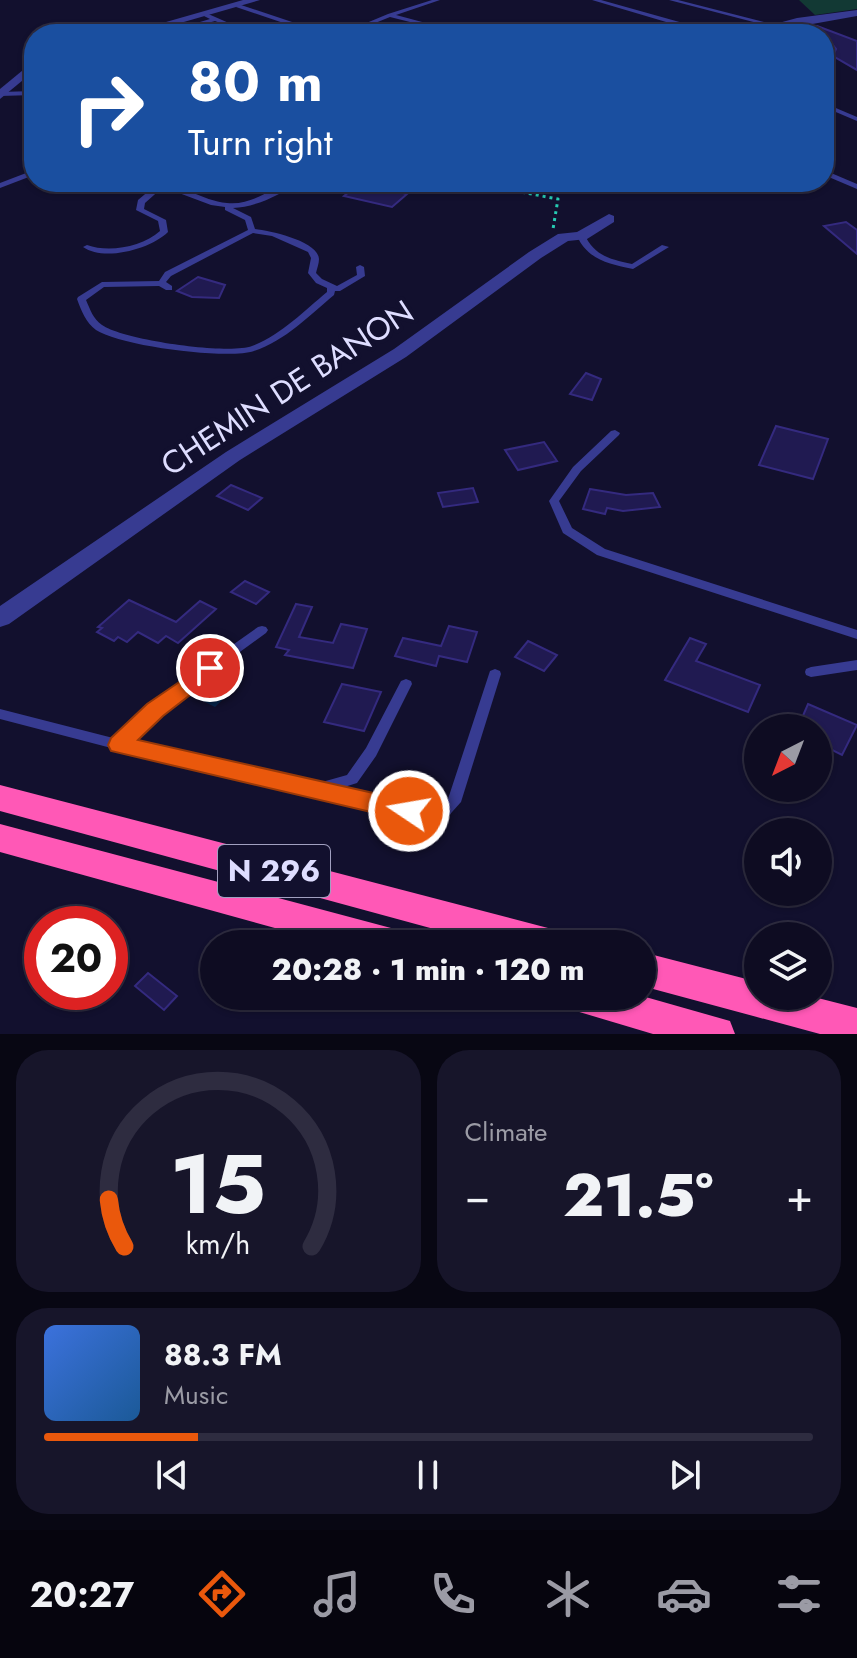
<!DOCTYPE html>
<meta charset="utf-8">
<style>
:root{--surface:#0e0c22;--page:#17152a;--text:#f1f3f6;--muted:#9b9ba5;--line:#2e2c40;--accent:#ea580c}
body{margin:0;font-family:Jost,sans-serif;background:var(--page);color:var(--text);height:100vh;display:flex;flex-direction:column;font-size:30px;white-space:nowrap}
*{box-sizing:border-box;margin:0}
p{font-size:26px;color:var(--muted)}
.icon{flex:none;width:44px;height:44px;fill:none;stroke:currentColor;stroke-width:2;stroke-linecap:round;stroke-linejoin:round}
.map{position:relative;height:1034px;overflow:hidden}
.sheet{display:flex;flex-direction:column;gap:16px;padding:16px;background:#080713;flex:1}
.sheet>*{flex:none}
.top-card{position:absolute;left:24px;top:24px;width:810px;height:168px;border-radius:32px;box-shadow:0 2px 6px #0004,0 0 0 2px var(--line);background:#1a4fa0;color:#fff;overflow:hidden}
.needle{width:52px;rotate:222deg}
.fabs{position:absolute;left:744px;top:714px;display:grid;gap:16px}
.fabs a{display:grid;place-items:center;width:88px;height:88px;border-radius:50%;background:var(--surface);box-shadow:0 2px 6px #0004,0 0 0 2px var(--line);font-size:40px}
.speed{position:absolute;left:24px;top:906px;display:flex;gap:16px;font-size:40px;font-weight:700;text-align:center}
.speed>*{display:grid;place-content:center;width:104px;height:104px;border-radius:50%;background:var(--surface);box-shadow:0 2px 6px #0004,0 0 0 2px var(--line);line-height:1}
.speed .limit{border:12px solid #d22;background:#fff;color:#111}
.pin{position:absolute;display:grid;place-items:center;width:68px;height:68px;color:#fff;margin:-34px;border:4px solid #fff;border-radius:50%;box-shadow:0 2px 8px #0007}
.me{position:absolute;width:88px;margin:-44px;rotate:282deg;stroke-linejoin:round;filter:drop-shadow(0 0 6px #0008)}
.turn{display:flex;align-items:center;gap:28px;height:168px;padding:0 32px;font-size:36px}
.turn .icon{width:104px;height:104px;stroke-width:2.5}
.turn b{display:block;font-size:56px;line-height:68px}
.big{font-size:60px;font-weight:800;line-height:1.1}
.sheet .tile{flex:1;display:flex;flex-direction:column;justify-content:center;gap:12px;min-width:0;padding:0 28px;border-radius:32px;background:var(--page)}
.sheet .dial{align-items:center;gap:0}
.dial svg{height:208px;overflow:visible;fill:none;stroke:var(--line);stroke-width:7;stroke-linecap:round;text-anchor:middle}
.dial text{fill:var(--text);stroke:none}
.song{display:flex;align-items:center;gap:24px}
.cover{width:96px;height:96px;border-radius:12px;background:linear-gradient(135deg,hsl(220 70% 55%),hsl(210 70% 35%))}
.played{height:8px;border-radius:4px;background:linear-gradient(90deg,var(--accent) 20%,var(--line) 20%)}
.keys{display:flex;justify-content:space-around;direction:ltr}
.heat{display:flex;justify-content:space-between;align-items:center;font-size:44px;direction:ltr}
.sheet .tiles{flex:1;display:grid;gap:16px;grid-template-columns:1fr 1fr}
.tile:last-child{grid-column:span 2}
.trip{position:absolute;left:200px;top:930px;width:456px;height:80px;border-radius:40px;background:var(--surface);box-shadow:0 2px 6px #0004,0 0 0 2px var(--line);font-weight:800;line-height:80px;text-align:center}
.tab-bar{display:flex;height:128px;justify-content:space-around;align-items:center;background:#06050e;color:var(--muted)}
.tab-bar .icon{width:56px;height:56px}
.tab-bar .on{color:var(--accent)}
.tab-bar b{font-size:36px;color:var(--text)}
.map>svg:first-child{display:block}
</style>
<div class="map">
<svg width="857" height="1034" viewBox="0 0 857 1034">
<rect width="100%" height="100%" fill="#12102e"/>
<!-- green -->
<path fill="#123934" d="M 799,0 L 857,0 L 857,9 L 815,15 Z"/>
<!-- water -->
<path fill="#062851" d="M 226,673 L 242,681 L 215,707 L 199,699 Z"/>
<!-- building -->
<g fill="#201a51" stroke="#342a7f" stroke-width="2">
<path d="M 817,26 L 857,41 L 857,70 L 833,56 L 836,49 L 824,34 L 811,27 Z"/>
<path d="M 359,184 L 363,184 L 407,194 L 392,207 L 344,196 Z"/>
<path d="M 846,222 L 857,230 L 857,254 L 824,226 Z"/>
<path d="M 198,277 L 225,285 L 219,298 L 192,297 L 177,291 Z"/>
<path d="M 586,373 L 601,379 L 592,400 L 570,394 Z"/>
<path d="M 776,426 L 828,439 L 813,479 L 759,465 Z"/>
<path d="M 544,442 L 557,461 L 518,470 L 505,450 Z"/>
<path d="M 231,485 L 262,498 L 248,510 L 217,496 Z"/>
<path d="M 473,488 L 478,502 L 443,507 L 438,493 Z"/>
<path d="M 590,489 L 626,495 L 653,493 L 660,507 L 623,511 L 607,508 L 605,514 L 583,509 Z"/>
<path d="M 245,581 L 269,592 L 256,604 L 231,592 Z"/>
<path d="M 129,600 L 176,622 L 200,601 L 216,609 L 178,643 L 166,636 L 158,643 L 138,632 L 127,642 L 118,637 L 114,641 L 97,632 L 102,628 L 98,627 Z"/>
<path d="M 296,604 L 312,607 L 299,637 L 333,643 L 341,624 L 367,629 L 353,668 L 285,655 L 289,650 L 276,647 Z"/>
<path d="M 449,626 L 477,632 L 467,662 L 439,656 L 436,666 L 395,656 L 403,638 L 441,646 Z"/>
<path d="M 690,638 L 706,644 L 696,661 L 760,685 L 748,712 L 665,680 Z"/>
<path d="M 528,641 L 557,655 L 544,671 L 515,657 Z"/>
<path d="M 342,684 L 381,692 L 364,731 L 324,722 Z"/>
<path d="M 808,704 L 857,725 L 842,755 L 818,743 L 818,725 L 802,718 Z"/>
<path d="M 148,973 L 177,996 L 164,1010 L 135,986 Z"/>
</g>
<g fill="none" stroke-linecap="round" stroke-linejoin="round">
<!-- path -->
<path stroke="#26cab2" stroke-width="3" stroke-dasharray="3 4" stroke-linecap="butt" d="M 489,182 L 499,188 L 558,199 L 553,229"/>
<!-- lane -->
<g fill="#373b91" fill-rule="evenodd">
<path d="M 432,0 L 440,0 L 396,15 L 467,34 L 458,34 L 390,17 L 348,34 L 340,34 L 388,14 Z"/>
<path d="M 592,0 L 601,0 L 683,23 L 741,24 L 761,31 L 758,33 L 741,28 L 683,27 Z"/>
<path d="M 669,0 L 678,0 L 780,26 L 777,28 Z"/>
<path d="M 238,4 L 310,28 L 322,25 L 325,27 L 310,32 L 236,7 Z"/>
<path d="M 206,13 L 238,27 L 233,28 L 215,21 L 169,34 L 163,33 L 210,19 L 204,16 Z"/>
<path d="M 34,91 L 34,95 L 0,96 L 0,92 Z"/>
<path d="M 824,103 L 857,117 L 857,121 L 824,107 Z"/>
<path d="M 34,170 L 34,175 L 0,188 L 0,183 Z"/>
<path d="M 824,170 L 857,184 L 857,189 L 824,175 Z"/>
<path d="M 154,182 C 180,182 202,201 227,203 C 257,206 275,182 299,182 C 280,195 256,207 233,208 L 251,217 L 255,229 C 271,231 318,241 319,259 C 319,264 317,268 316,273 L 322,279 L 337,286 L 357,275 L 356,267 L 360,265 L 364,267 L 365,276 L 340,291 L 335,291 L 334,295 C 310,315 285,341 254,351 C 227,360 120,346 96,330 C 86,323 81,310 77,299 L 78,297 L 102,282 L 159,281 L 165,272 L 248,230 L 245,220 L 225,210 L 225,207 L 211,205 L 163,187 L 145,203 L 144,209 L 166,220 L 168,232 C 151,249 104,262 83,247 L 87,245 C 109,253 142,247 160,231 L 158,221 L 136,210 L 138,200 L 157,184 ZM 253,233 L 272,236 L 308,252 L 311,258 L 308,273 L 316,283 L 327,288 L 327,292 C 304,311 281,335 252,346 C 228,355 123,340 102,325 C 93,319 90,309 86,300 L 104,287 L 159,286 L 166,290 L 172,290 L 172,286 L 166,282 L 171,276 Z"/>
<path d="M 578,234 L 584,234 C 595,256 609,259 632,264 L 662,245 L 669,247 L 633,269 C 609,264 588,260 577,236 Z"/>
<path d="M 615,430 L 620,433 L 619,435 L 581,471 L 559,501 L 572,528 L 605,549 L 857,630 L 857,639 L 597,555 L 563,533 L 549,501 L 573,467 L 611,431 Z"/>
<path d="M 262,626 L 266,627 L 268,630 L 266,633 L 193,686 L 131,742 L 188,756 L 315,784 L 347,775 L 366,748 L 401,681 L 406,679 L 411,681 L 412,684 L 376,756 L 357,783 L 338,789 L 436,810 L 448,799 L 489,674 L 490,671 L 495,669 L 500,671 L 501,674 L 461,802 L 444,821 L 439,823 L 188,768 L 0,719 L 0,709 L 117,739 L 183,680 L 258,627 Z"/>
<path d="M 857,660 L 857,670 L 811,677 L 806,675 L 805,672 L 806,669 L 811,667 Z"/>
</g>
<!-- street -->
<g fill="#373b91" fill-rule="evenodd">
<path d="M 243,0 L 260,0 L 142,34 L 124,34 Z"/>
<path d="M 857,10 L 857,16 L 757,34 L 738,34 L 797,18 Z"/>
<path d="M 34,61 L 34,71 L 0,99 L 0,89 Z"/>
<path d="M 609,214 L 614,216 L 614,222 L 587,239 L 568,241 L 541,258 L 406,357 L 240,460 L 9,624 L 0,627 L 0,606 L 226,452 L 394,349 L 529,252 L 558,234 L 577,232 Z"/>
</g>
<!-- highway -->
<g fill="#ff58b6" fill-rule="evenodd">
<path d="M 0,785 L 548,928 L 560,933 L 565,944 L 489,944 L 0,811 Z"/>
<path d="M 0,824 L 391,928 L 403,933 L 408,944 L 333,944 L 0,852 Z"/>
<path d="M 642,952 L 758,982 L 758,996 L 810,996 L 857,1008 L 857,1034 L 820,1034 L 642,986 Z"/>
<path d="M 561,996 L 642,996 L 730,1021 L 735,1034 L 653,1034 L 566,1008 Z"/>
</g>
</g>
<!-- route -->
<path fill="#ea580c" stroke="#983908" stroke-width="2" d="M 210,661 L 217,663 L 220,668 L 217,674 L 163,716 L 138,740 L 409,801 L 417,804 L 421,811 L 417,818 L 409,821 L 111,751 L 108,745 L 111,738 L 147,704 Z"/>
<g text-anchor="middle" stroke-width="8" stroke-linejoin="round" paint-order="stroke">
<!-- shield labels -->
<rect fill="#12102e" stroke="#a1a0c0" stroke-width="2" x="218" y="845" width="112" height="52" rx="6"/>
<g font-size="30" font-weight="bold" fill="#deddff">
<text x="274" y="881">N 296</text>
</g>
<!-- street labels -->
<g font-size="32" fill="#deddff" stroke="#12102e">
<text transform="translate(287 388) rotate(-33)" y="11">CHEMIN DE BANON</text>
</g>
</g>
</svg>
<div class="fabs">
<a><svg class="needle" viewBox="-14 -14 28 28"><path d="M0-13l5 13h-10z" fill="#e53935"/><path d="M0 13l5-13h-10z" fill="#9b9ba5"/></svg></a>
<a><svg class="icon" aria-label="sound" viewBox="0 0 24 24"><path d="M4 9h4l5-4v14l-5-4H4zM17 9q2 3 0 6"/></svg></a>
<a><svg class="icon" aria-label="layers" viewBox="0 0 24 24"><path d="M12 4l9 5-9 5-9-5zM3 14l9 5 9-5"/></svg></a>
</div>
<div class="speed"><div class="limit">20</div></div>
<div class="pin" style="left:210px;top:668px;background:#d93025"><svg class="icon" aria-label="arrive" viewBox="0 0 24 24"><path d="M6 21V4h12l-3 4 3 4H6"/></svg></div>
<svg class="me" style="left:409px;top:811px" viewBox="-20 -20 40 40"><circle r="17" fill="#ea580c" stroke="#fff" stroke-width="3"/><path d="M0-11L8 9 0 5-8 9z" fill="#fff"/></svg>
<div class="trip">20:28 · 1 min · 120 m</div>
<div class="top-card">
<div class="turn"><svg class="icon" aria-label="right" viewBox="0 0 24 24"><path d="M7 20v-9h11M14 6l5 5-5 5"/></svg><div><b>80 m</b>Turn right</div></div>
</div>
</div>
<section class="sheet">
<div class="tiles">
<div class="tile dial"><svg viewBox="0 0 100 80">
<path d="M14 69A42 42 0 1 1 86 69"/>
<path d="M14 69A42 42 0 0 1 8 51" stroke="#ea580c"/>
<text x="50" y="56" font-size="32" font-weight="700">15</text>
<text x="50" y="72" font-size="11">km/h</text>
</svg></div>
<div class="tile"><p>Climate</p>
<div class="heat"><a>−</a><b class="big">21.5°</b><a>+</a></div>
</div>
<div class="tile">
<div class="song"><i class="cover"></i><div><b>88.3 FM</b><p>Music</p></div></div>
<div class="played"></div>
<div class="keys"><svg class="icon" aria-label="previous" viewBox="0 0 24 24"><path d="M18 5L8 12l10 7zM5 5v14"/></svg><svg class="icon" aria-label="pause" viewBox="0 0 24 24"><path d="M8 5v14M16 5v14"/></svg><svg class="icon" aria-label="next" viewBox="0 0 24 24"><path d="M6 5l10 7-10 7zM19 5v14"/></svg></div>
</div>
</div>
</section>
<nav class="tab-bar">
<b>20:27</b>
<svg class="icon on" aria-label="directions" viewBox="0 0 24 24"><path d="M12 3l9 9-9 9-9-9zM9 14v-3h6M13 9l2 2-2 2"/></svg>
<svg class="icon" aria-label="music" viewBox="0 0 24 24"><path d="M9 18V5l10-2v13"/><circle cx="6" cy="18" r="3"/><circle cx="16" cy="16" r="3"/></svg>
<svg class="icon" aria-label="phone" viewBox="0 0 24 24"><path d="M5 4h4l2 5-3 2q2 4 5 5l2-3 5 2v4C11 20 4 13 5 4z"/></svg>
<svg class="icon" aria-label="climate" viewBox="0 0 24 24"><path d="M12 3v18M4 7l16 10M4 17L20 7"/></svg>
<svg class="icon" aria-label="car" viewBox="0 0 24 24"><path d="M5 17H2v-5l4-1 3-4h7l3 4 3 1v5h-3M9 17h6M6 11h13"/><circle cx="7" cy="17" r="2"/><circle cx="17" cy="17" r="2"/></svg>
<svg class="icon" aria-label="filters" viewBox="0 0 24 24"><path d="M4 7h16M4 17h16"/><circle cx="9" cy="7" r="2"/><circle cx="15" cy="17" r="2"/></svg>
</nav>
